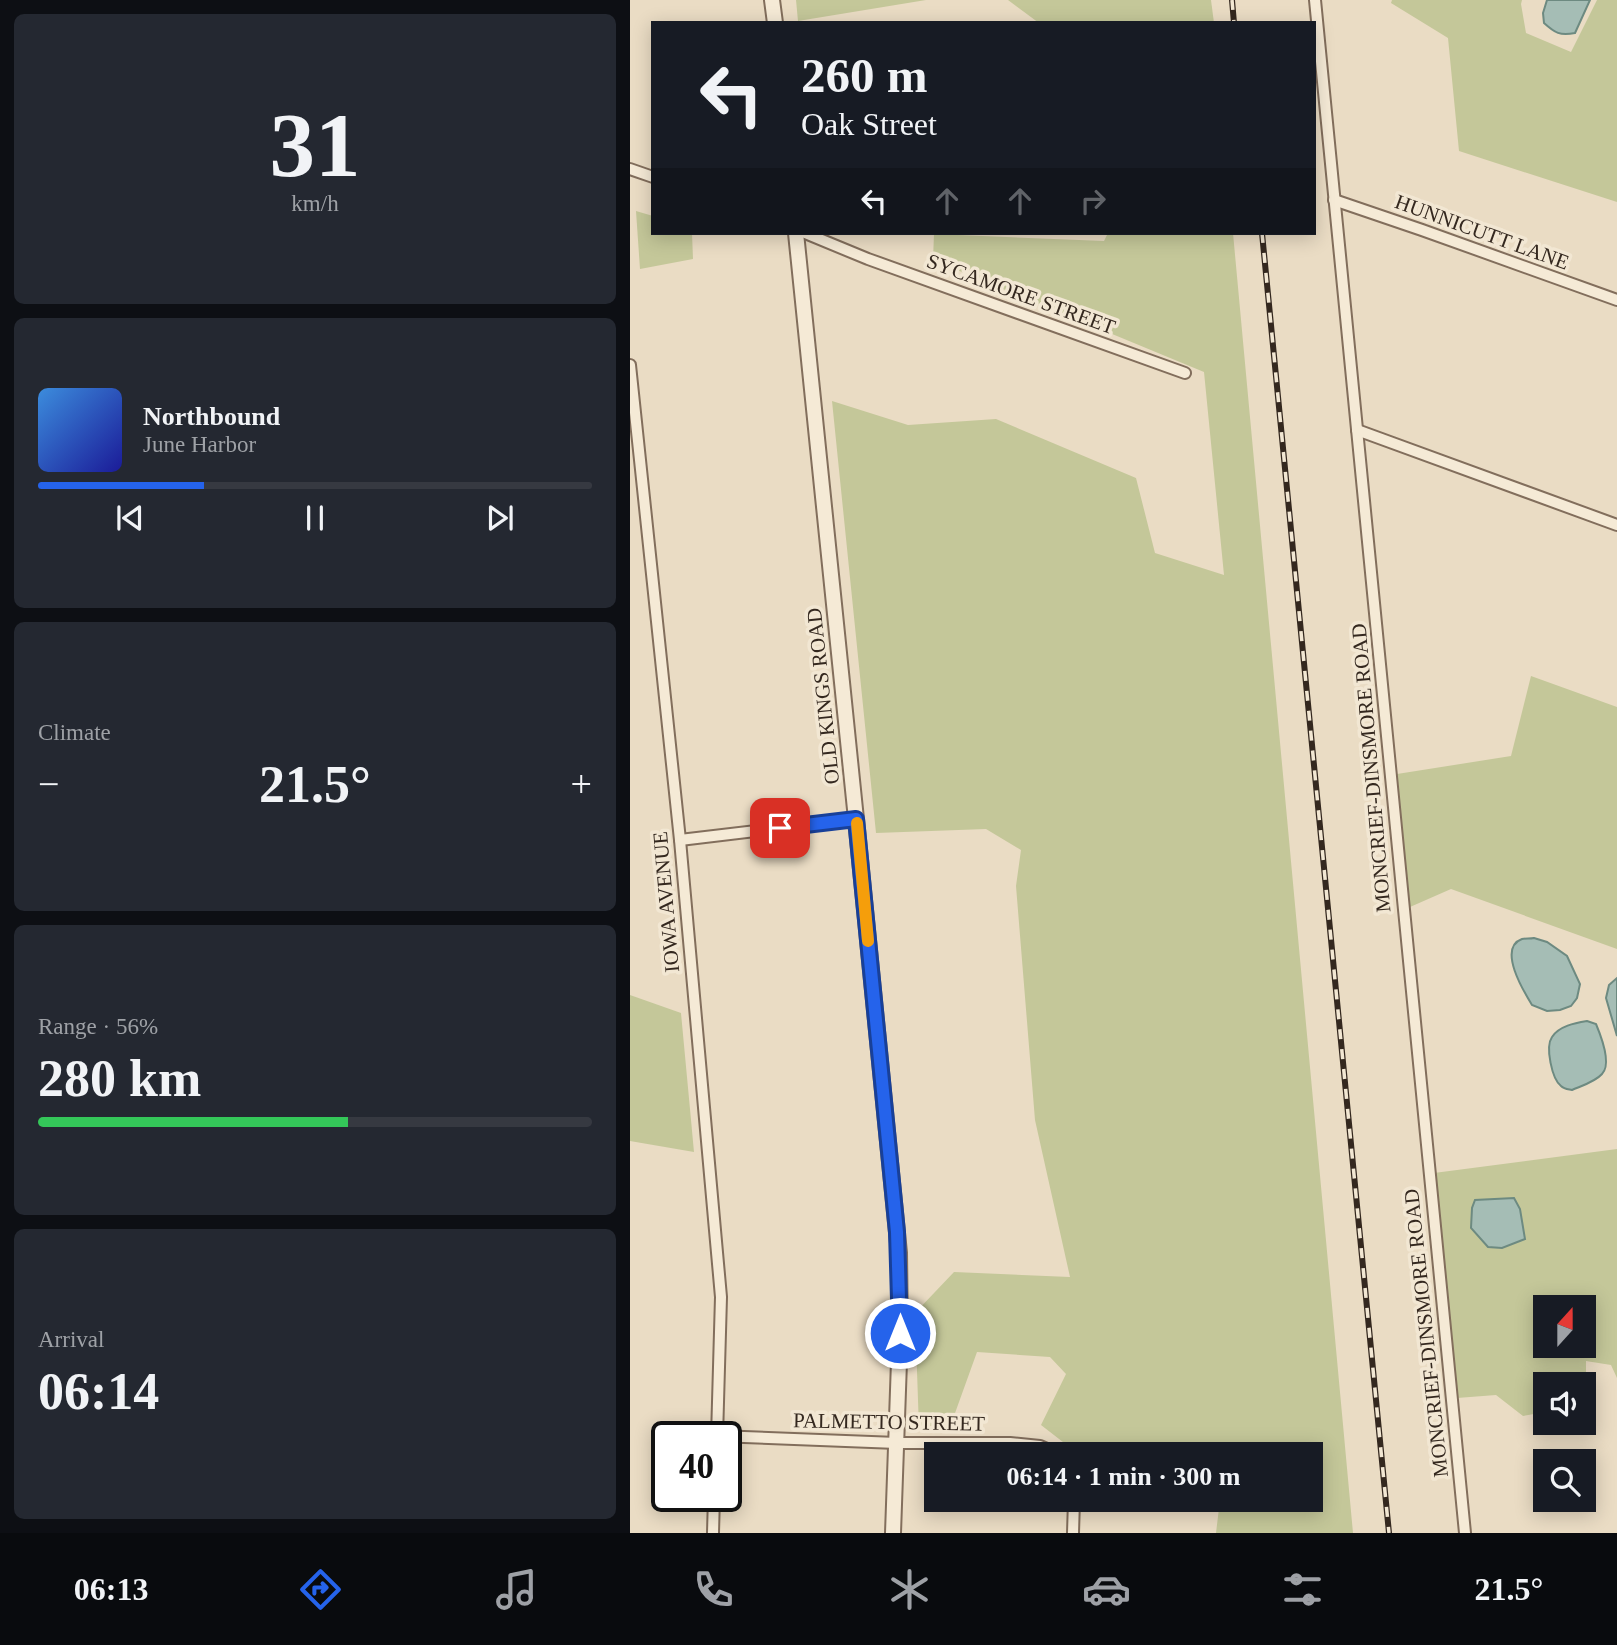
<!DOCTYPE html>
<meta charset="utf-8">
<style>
:root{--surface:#171b24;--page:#242831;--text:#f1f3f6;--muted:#9ea1a6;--line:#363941;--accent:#2563eb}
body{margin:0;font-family:Georgia,serif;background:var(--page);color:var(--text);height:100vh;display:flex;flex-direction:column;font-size:26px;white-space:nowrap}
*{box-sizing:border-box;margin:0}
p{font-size:23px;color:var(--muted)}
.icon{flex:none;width:38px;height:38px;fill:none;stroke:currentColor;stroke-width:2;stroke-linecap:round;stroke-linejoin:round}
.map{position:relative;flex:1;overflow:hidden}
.drawer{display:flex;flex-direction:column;gap:14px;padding:14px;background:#0d0f14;width:630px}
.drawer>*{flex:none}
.banner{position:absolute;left:21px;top:21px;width:665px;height:214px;border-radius:0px;box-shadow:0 4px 18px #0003;background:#171b24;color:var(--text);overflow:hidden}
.needle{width:46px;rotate:21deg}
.controls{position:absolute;left:903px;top:1295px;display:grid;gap:14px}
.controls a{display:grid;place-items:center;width:63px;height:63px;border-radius:0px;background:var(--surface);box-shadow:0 4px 18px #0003;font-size:35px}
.speed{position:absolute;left:21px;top:1421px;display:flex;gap:14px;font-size:35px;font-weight:700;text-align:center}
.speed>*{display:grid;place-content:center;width:91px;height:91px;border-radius:50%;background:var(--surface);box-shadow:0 4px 18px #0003;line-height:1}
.speed .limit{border:4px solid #111;border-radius:10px;background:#fff;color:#111}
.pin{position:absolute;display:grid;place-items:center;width:60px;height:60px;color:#fff;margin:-30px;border-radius:14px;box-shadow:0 4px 10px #0006}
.me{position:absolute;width:77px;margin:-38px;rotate:0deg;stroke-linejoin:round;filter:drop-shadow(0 0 5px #0008)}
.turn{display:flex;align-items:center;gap:24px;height:147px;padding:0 35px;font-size:32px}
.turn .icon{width:91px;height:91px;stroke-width:2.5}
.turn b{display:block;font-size:49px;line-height:60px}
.lanes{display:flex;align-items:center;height:66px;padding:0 35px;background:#0003;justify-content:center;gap:35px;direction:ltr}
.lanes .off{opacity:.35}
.big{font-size:52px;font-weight:800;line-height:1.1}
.drawer .widget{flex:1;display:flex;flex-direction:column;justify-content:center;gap:10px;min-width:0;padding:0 24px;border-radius:10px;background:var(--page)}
.drawer .dial{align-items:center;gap:0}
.dial b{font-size:91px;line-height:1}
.song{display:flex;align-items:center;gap:21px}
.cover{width:84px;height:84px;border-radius:10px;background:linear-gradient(135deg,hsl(210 70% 55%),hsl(240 70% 35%))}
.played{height:7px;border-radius:4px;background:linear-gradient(90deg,var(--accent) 30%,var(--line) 30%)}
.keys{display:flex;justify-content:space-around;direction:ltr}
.heat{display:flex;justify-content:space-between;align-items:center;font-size:38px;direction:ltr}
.charge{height:10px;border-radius:5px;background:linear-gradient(90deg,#34c759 56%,var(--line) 0)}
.trip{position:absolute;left:294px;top:1442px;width:399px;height:70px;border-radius:0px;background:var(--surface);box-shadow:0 4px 18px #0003;font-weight:800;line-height:70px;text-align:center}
.dock{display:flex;height:112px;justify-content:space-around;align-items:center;background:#090b0e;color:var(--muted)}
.dock .icon{width:49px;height:49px}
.dock .active{color:var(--accent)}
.dock b{font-size:32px;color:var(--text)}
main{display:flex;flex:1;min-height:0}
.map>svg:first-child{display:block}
</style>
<main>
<section class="drawer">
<div class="widget dial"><b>31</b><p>km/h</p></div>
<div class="widget">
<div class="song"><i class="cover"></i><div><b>Northbound</b><p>June Harbor</p></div></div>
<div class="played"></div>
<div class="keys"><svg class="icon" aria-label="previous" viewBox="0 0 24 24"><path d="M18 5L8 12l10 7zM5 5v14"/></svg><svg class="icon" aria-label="pause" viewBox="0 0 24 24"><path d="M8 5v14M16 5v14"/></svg><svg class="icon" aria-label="next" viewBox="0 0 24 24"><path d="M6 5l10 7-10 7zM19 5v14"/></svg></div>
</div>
<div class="widget"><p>Climate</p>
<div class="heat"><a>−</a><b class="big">21.5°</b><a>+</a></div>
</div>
<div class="widget"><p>Range · 56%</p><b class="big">280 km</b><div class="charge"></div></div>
<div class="widget"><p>Arrival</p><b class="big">06:14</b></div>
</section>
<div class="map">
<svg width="987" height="1533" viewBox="0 0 987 1533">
<rect width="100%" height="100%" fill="#eadcc4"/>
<!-- green -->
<g fill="#c4c799" fill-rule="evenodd">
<path d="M 166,0 L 296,0 L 168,21 Z"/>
<path d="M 378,0 L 581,0 L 584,23 L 409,23 Z"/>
<path d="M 762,0 L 892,0 L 891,4 L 896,33 L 941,52 L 967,0 L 987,0 L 987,202 L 829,151 L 818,38 L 761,3 Z"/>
<path d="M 6,211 L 23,216 L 23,233 L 62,233 L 63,259 L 10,269 Z"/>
<path d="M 478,233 L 603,233 L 723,1533 L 586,1533 L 590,1500 L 681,1500 L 681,1454 L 484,1454 L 442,1449 L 411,1425 L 436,1374 L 420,1357 L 347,1352 L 320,1427 L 289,1429 L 285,1313 L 324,1272 L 440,1277 L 405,1120 L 386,886 L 391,850 L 356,829 L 246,833 L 202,401 L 278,425 L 366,419 L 506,478 L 525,553 L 594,575 L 574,372 L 303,260 L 304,234 L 474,241 Z"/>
<path d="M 901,676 L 987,707 L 987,949 L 821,889 L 780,907 L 767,774 L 881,756 Z"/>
<path d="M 0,995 L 51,1013 L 64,1152 L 0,1141 Z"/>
<path d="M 987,1149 L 987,1378 L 981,1365 L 956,1361 L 956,1406 L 954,1406 L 954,1384 L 915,1384 L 915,1412 L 893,1416 L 866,1395 L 827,1398 L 804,1173 ZM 915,1307 L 954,1307 L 954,1346 L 915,1346 Z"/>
</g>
<!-- water -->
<g fill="#a5bdb5" stroke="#6d8a81" stroke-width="2">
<path d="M 917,0 L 960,0 L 945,33 C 930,36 925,33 914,23 L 913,13 Z"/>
<path d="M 904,938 L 917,942 L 937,956 L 950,984 L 947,998 L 941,1006 L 930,1010 L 917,1011 L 902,1005 C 894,992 867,948 892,939 C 896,938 900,939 904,938 Z"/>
<path d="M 987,978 L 987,1036 L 976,998 L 979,985 Z"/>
<path d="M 957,1021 L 966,1024 C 971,1036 982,1064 972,1074 C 965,1082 951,1086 942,1090 C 937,1089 934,1089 931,1086 C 922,1079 915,1047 922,1037 C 929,1026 945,1023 957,1021 Z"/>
<path d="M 884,1198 L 890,1209 L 895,1239 L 872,1248 L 858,1247 L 841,1228 L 842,1208 L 845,1200 Z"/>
</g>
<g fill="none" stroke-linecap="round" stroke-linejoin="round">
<!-- minor casing -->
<g stroke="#826e5c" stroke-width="14">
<g id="minor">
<path d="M 685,0 L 835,1533"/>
<path d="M 0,169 L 23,177"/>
<path d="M 704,200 L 792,230 L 987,300"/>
<path d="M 175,233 L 238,259 L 555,373"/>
<path d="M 0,365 L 50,840 L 91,1297 L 87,1437"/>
<path d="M 727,430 L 987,525"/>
<path d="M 50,840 L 226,819"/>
<path d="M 87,1436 L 267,1443 L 380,1443 L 410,1446 L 428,1454"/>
<path d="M 83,1533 L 84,1496"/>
<path d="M 443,1533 L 444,1500"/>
</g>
</g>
<!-- tertiary casing -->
<g stroke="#826e5c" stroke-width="18">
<g id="tertiary">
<path d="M 142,0 L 145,23"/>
<path d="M 166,233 L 226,819 L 269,1253 L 270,1333 L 263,1533"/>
</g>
</g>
<!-- minor -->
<use href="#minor" stroke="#f5ead6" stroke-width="10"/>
<!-- tertiary -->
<use href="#tertiary" stroke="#f5ead6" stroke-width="14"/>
<!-- rail casing -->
<g stroke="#34281f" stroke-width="6">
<g id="rail">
<path d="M 602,0 L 604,23"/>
<path d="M 632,233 L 759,1533"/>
</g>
</g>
<!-- rail -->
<use href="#rail" stroke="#f2e7d3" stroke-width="3.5" stroke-dasharray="10" stroke-linecap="butt"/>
</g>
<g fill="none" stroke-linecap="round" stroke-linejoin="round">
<!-- route casing -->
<g stroke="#184099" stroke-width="18">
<path id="route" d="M 150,828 L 226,819 L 267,1232 L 270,1333"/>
</g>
<!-- route -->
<use href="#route" stroke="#2563eb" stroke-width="12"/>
<!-- slow -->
<path stroke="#f59e0b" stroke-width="12" d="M 227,823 L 238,941"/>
</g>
<g text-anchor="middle" stroke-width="7" stroke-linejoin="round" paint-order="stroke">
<!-- street labels -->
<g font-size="21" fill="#34281f" stroke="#f2e7d3">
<text transform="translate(852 232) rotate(20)" y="7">HUNNICUTT LANE</text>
<text transform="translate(391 294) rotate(20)" y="7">SYCAMORE STREET</text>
<text transform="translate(193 696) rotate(-96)" y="7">OLD KINGS ROAD</text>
<text transform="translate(741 768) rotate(-95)" y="7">MONCRIEF-DINSMORE ROAD</text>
<text transform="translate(36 902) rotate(-95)" y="7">IOWA AVENUE</text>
<text transform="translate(796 1333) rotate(-96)" y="7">MONCRIEF-DINSMORE ROAD</text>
<text transform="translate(259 1422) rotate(1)" y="7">PALMETTO STREET</text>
</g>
</g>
</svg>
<div class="controls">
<a><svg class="needle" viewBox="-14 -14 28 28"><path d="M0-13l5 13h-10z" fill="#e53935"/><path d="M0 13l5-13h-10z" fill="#9ea1a6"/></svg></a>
<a><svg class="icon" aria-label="sound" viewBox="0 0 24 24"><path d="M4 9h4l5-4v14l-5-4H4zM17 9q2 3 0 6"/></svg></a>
<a><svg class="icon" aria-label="search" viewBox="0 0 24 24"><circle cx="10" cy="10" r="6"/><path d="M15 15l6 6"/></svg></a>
</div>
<div class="speed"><div class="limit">40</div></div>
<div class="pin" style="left:150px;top:828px;background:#d93025"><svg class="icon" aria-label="arrive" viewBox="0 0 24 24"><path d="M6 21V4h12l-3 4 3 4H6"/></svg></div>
<svg class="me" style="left:270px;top:1333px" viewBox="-20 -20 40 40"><circle r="17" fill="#2563eb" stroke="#fff" stroke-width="3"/><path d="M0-11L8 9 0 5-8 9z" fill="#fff"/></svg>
<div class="trip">06:14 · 1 min · 300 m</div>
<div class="banner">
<div class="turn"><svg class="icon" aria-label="left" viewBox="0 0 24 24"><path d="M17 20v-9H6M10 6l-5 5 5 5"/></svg><div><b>260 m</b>Oak Street</div></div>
<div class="lanes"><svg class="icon" aria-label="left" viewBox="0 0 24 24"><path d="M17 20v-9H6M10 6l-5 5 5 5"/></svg><svg class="icon off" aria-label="ahead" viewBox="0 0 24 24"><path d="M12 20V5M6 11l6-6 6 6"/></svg><svg class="icon off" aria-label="ahead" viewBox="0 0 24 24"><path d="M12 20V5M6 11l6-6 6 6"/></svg><svg class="icon off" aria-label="right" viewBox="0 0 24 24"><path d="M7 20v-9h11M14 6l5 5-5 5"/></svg></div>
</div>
</div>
</main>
<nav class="dock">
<b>06:13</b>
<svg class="icon active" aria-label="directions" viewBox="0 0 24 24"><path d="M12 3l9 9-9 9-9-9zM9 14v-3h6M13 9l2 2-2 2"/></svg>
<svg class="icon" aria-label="music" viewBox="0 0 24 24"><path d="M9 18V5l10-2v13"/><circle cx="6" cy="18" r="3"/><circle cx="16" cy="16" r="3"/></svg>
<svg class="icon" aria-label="phone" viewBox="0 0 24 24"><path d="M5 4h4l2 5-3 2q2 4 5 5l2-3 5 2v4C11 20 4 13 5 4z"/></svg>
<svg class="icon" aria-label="climate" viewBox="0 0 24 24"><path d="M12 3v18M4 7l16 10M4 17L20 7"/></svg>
<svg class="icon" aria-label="car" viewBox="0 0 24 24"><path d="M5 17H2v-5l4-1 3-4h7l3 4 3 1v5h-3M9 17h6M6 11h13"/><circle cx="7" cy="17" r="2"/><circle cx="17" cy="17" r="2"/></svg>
<svg class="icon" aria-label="filters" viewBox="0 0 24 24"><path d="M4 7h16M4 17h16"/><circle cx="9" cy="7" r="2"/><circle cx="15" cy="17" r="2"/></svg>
<b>21.5°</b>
</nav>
